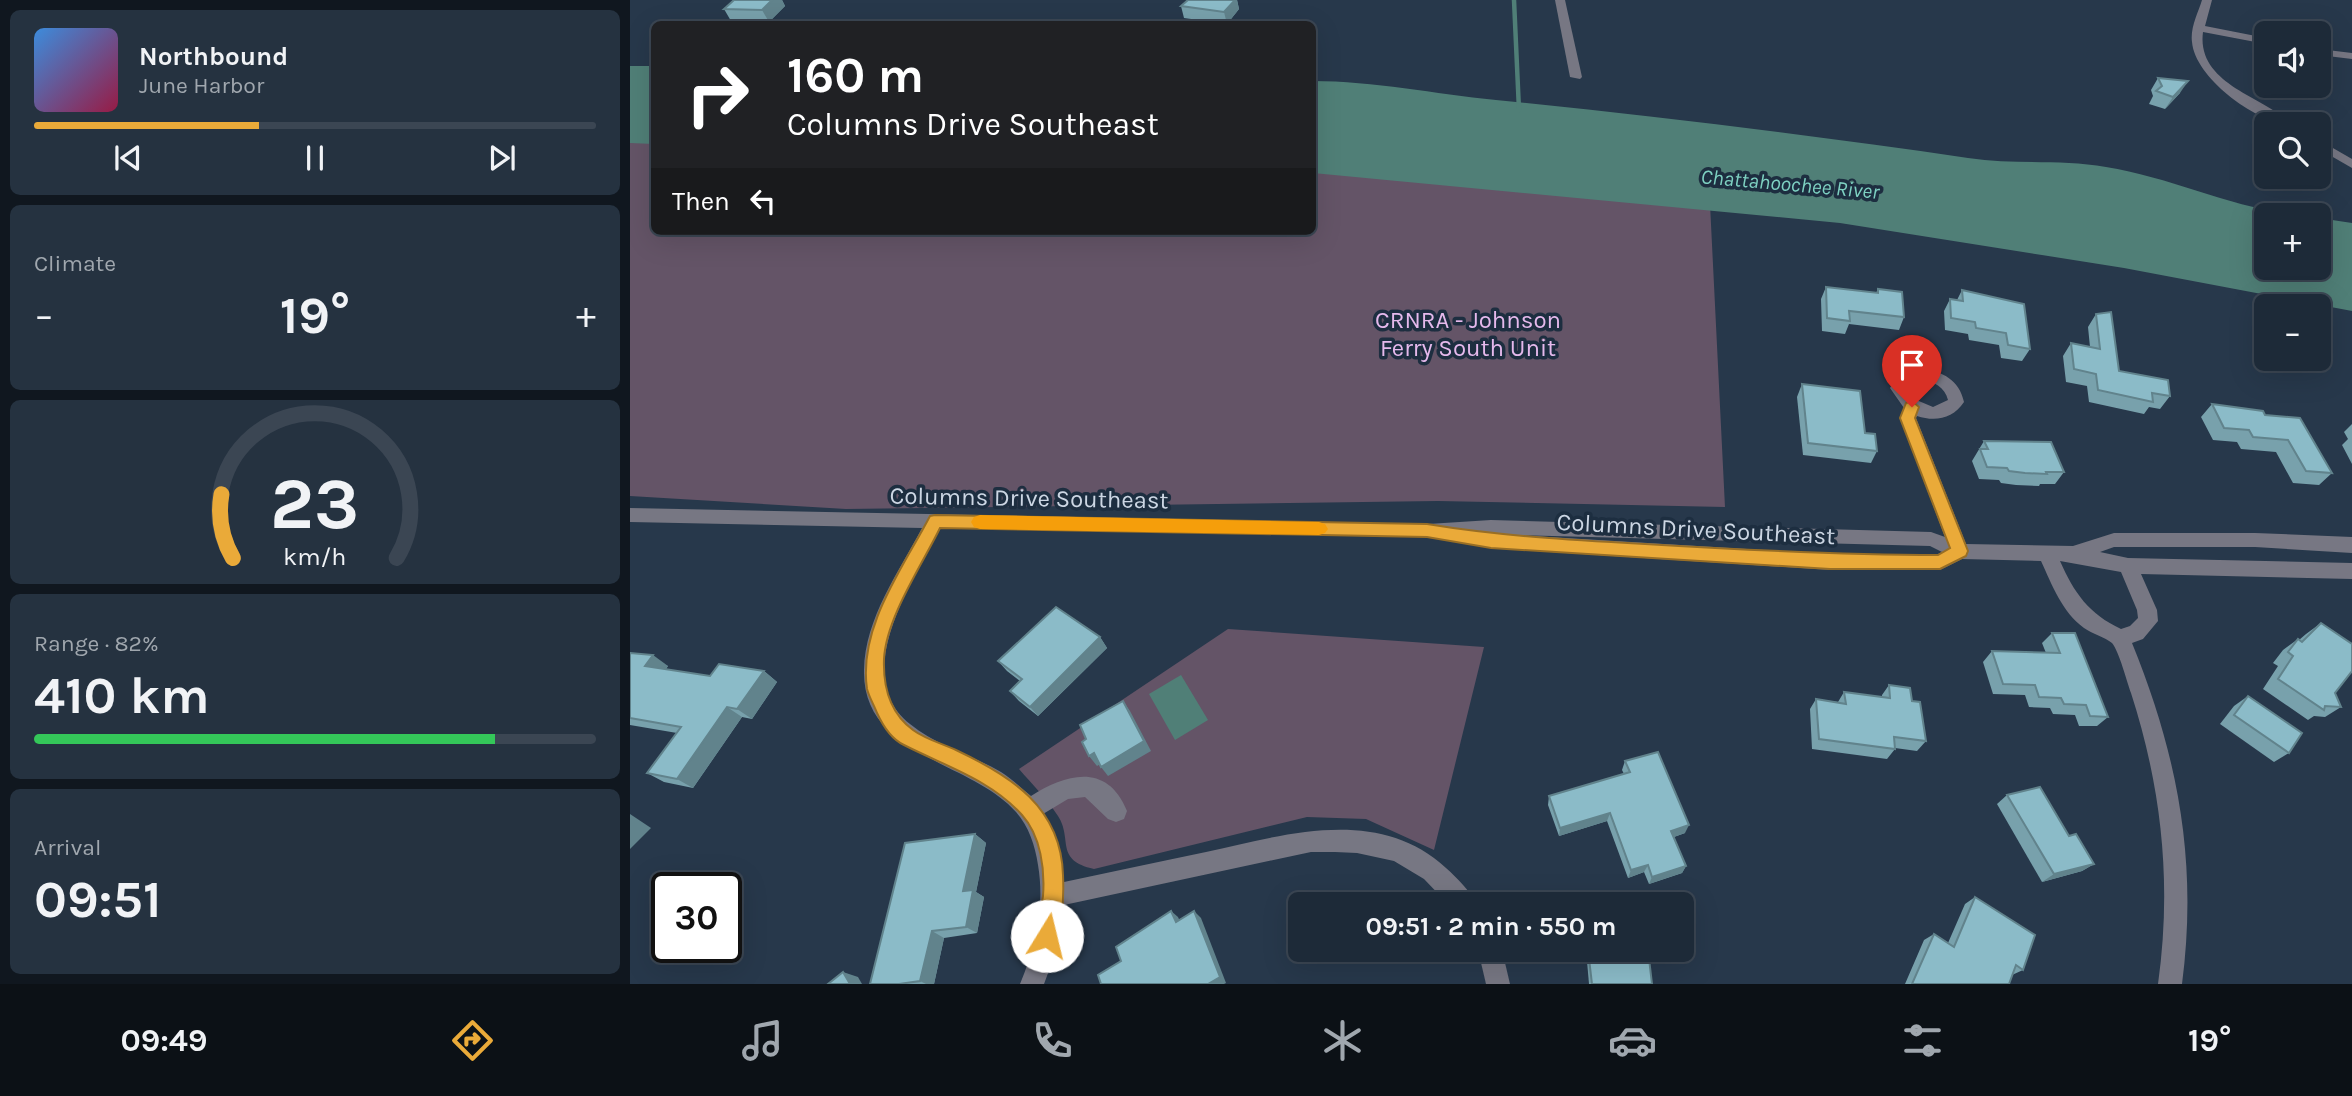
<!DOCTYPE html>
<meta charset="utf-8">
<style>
:root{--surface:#1d2a38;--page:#253240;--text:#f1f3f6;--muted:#a0a7ae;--line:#3b4653;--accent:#eaaa39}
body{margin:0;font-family:Karla,sans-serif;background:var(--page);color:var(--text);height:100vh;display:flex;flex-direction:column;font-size:26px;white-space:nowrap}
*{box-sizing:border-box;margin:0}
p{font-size:23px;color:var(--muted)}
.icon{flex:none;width:38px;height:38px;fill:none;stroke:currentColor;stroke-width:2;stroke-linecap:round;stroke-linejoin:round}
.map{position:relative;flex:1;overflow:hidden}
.sheet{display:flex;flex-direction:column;gap:10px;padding:10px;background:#10171f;width:630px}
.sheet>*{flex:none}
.banner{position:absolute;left:21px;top:21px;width:665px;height:214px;border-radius:10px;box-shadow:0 7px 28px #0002,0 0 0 2px var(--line);background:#202124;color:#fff;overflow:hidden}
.buttons{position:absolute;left:1624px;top:21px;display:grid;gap:14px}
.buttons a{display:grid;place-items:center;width:77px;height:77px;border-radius:10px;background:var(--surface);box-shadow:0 7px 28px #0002,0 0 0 2px var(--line);font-size:35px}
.speed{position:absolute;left:21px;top:872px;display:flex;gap:14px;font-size:35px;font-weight:700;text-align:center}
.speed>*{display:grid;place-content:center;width:91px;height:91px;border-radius:50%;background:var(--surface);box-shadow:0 7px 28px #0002,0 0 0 2px var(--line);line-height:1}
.speed .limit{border:4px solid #111;border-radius:10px;background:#fff;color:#111}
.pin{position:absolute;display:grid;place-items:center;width:60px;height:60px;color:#fff;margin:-72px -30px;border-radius:50% 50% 50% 0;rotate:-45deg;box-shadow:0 0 7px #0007}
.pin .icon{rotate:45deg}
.me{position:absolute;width:77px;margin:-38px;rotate:9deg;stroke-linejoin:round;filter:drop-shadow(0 0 5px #0008)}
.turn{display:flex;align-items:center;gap:24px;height:147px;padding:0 21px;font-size:32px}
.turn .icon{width:91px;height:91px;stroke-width:2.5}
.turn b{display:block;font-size:49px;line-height:60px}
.then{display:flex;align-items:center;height:66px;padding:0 21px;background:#0003;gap:14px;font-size:26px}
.big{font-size:52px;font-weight:700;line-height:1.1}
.sheet .widget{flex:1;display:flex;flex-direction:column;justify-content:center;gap:10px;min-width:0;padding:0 24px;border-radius:10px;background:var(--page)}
.sheet .dial{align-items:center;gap:0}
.dial svg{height:182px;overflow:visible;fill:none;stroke:var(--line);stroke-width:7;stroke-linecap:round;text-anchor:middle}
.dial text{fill:var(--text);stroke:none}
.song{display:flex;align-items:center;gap:21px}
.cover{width:84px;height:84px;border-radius:10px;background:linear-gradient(135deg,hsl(210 70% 55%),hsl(340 70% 35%))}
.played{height:7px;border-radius:4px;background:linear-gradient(90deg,var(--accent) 40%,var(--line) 40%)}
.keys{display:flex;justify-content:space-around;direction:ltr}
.heat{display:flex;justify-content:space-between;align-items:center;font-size:38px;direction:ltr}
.charge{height:10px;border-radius:5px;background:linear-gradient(90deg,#34c759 82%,var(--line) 0)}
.trip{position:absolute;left:658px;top:892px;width:406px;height:70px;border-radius:10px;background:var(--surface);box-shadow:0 7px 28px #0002,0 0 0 2px var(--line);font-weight:700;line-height:70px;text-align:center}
.tab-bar{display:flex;height:112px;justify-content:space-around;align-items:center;background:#0c1116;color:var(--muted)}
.tab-bar .icon{width:49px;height:49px}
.tab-bar .selected{color:var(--accent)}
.tab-bar b{font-size:32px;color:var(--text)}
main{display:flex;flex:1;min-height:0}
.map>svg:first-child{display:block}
</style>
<main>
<section class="sheet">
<div class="widget">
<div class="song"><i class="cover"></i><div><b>Northbound</b><p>June Harbor</p></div></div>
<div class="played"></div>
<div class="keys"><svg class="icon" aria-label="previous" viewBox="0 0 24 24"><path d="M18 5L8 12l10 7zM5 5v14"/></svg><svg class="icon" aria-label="pause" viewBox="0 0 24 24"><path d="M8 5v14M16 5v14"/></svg><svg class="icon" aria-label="next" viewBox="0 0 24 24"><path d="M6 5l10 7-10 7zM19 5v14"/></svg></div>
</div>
<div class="widget"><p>Climate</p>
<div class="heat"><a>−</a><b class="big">19°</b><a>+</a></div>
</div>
<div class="widget dial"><svg viewBox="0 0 100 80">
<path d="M14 69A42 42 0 1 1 86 69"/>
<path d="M14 69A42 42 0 0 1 9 41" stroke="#eaaa39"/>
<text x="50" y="56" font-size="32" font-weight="700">23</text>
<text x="50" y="72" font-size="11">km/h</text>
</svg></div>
<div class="widget"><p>Range · 82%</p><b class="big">410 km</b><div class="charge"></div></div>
<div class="widget"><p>Arrival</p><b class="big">09:51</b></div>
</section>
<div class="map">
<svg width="1722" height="984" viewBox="0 0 1722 984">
<rect width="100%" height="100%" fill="#27384b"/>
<!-- green -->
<g fill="#645467">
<path d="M 0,124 L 24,125 L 24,231 L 682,231 L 683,159 L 1080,204 L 1095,507 L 808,501 L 216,509 L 0,496 Z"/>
<path d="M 598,629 L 854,647 L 804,850 L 736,819 L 677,817 L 464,869 C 424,860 443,839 428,816 C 417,799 402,784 389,769 Z"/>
</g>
<!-- water -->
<g fill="#507f77">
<path d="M 0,66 L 24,66 L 24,144 L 0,143 Z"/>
<path d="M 682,81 C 745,81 804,94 866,100 C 1024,116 1181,135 1338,158 C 1384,165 1430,159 1476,167 C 1540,177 1600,207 1665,215 L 1636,215 L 1636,268 L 1689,268 L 1689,218 L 1722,223 L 1722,311 L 1494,268 L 1210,223 L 683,173 Z"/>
<path d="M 551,675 L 578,720 L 545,740 L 519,694 Z"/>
</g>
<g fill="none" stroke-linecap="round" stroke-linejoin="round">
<!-- stream -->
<path stroke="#507f77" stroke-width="4.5" d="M 884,0 L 889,110"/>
<!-- minor -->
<g fill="#777783" fill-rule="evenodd">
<path d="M 925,0 L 935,0 L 952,77 L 950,79 L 940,77 Z"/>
<path d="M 1572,0 L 1582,0 L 1575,26 L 1636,38 L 1636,44 L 1573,32 C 1566,85 1636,97 1661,124 C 1627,124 1565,78 1562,42 C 1560,28 1568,13 1572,0 Z"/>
<path d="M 1689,49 L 1722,53 L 1722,59 L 1689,55 Z"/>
<path d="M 1689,140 L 1722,159 L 1722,168 L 1689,149 Z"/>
<path d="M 1292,367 C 1313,373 1329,379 1334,402 C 1323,419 1305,422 1287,416 L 1286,418 L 1336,544 L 1443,546 L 1484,533 L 1625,533 L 1722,537 L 1722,553 L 1625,547 L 1484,547 L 1470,552 L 1498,558 L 1722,563 L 1722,579 L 1511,574 L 1527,610 L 1528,621 L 1513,639 L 1502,643 C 1548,756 1568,862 1552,984 L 1528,984 C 1542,884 1532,789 1501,693 C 1497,682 1489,651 1482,643 C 1475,637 1462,634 1454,628 C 1432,612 1422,585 1411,561 L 1332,559 L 1310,570 L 1201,570 L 861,548 L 827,542 L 824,537 L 310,528 C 284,580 218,675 280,724 C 307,746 342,755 371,772 C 382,779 391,788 401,796 C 436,774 477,762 497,811 L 494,819 L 486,822 L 478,819 L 455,797 L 438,799 L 413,814 L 426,838 L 434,882 C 481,872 528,862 576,852 C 654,835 748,805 816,868 C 827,878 840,890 846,905 L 819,905 L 794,879 L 764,861 L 727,853 L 705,852 L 681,852 L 434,905 L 427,949 L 414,984 L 390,984 C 406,945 415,907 408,865 C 405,845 399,827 386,812 C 340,760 232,757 234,670 C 235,618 269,572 292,528 L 0,522 L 0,508 L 798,524 L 861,520 L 1301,532 L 1315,537 L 1270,418 L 1274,408 L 1260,388 L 1271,372 ZM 1292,379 C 1304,382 1315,387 1318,400 L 1303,407 L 1284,399 L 1276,388 L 1283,380 ZM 884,535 L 1300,546 L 1312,552 L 1308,554 L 1201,554 ZM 1430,561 L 1491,572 L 1507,610 L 1508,618 L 1500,626 L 1491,629 C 1459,614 1444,593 1430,561 Z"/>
<path d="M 848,950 L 872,950 L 880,984 L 856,984 Z"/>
</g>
</g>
<!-- wall -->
<g fill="#78a1ac">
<path d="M 104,0 L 152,0 L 155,6 L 139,22 L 101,21 L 94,9 Z"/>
<path d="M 558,0 L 607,0 L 609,9 L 597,24 L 554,18 L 551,6 Z"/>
<path d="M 1528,78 L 1550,93 L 1535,109 L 1519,104 L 1523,96 L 1521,90 Z"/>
<path d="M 187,231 L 218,231 L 209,234 L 188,232 Z"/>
<path d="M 1196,287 L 1246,293 L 1248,289 L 1274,317 L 1269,330 L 1219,324 L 1215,334 L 1192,331 L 1191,299 Z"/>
<path d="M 1332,290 L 1400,349 L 1392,361 L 1371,358 L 1369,345 L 1339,340 L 1338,334 L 1315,330 L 1314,311 L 1320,299 L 1327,300 Z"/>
<path d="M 1466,314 L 1489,371 L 1540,396 L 1530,409 L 1519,407 L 1514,414 L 1459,402 L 1457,386 L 1436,382 L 1433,356 L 1441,343 L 1460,347 L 1458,327 Z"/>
<path d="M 1172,384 L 1235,433 L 1247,451 L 1241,463 L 1173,455 L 1167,397 Z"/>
<path d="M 1582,404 L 1635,415 L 1702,473 L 1689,485 L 1663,483 L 1646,452 L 1611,449 L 1607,442 L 1583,440 L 1571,417 Z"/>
<path d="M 1722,424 L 1722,464 L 1712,445 L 1718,439 L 1714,432 Z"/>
<path d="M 1354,441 L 1434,472 L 1425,484 L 1410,484 L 1409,486 L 1386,485 L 1371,483 L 1369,480 L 1349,479 L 1342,461 Z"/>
<path d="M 1691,623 L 1705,693 L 1711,707 L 1695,717 L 1684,716 L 1678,720 L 1633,689 L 1648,666 L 1643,663 L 1653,650 L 1668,639 L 1669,640 L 1676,634 Z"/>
<path d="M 1422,633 L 1478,717 L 1467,726 L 1449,726 L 1445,715 L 1423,714 L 1420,708 L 1399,707 L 1395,695 L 1363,694 L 1353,662 L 1362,651 L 1416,653 L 1412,643 Z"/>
<path d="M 470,637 L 477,648 L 408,716 L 389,701 L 380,691 L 390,681 L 377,671 L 368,661 Z"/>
<path d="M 0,653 L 38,666 L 36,669 L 80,676 L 134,671 L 147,682 L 122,719 L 112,717 L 63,788 L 34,782 L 17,773 L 47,733 L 0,725 Z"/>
<path d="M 1259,685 L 1282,701 L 1296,741 L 1287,751 L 1265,748 L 1265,749 L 1257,759 L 1182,749 L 1180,709 L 1186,699 L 1208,702 L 1214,692 L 1252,697 L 1252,695 Z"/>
<path d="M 1618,696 L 1659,753 L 1644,762 L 1590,724 L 1604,706 Z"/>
<path d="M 995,761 L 1055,833 L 1044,837 L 1056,866 L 1052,873 L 1019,884 L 1014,872 L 998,878 L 977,821 L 929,836 L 918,805 L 919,796 L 994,774 L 992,770 Z"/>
<path d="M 1377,795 L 1464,864 L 1452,871 L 1412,882 L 1367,804 Z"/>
<path d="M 345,834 L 356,843 L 346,892 L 354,897 L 347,933 L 314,938 L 304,984 L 240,984 Z"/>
<path d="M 1345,897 L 1393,970 L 1382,975 L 1379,984 L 1275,984 L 1294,940 L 1304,934 L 1318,943 L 1335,904 Z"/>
<path d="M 956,950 L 1018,950 L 1022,984 L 959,984 Z"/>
</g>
<!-- shaded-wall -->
<g fill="#61838c">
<path d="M 142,0 L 152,0 L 155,6 L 139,22 L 132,10 Z"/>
<path d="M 601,0 L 607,0 L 609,9 L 597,24 L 594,12 Z"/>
<path d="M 1558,81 L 1550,93 L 1535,109 L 1543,97 Z"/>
<path d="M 207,231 L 218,231 L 209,234 Z"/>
<path d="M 470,637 L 477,648 L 408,716 L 400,707 Z"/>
<path d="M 23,655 L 38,666 L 31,676 L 15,666 Z"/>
<path d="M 134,671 L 147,682 L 122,719 L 107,709 Z"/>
<path d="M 493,701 L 500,711 L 521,751 L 478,776 L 471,767 Z"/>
<path d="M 97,707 L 112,717 L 63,788 L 47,779 Z"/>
<path d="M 464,753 L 472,763 L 467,766 L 459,756 Z"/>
<path d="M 980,813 L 977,821 L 929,836 L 930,828 Z"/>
<path d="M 0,814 L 21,828 L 0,849 Z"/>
<path d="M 1059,825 L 1055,833 L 1038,839 L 1041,831 Z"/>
<path d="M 345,834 L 356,843 L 346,892 L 354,897 L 347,933 L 336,927 L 333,891 Z"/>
<path d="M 1464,864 L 1452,871 L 1412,882 L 1424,874 Z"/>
<path d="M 1018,865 L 1014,872 L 998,878 L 1001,870 Z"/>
<path d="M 1056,866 L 1052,873 L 1019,884 L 1022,877 Z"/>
<path d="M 541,911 L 548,917 L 553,928 L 546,922 Z"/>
<path d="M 564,911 L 571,918 L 596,983 L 594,984 L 578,984 Z"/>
<path d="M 302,931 L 314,938 L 304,984 L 296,984 L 290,981 Z"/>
<path d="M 213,972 L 228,977 L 232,984 L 220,984 Z"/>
</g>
<!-- building -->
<g fill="#8bbbc8" stroke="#61838c" stroke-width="2">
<path d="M 104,0 L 142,0 L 132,10 L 94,9 Z"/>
<path d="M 558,0 L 605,0 L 594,12 L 551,6 Z"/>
<path d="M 1528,78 L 1558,81 L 1543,97 L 1526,91 L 1532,86 Z"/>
<path d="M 1196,287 L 1248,293 L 1248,289 L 1272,292 L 1274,317 L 1219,311 L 1220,321 L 1197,318 Z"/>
<path d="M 1332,290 L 1394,304 L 1400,349 L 1378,345 L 1376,333 L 1346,328 L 1345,322 L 1321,318 L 1320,299 L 1333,301 Z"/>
<path d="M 1481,312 L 1489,371 L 1538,380 L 1540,396 L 1522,393 L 1523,402 L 1468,390 L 1466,374 L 1444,369 L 1441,343 L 1470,349 L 1466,314 Z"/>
<path d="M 1172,384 L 1230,391 L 1235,433 L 1245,434 L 1247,451 L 1178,443 Z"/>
<path d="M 1582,404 L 1633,411 L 1635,415 L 1670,418 L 1702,473 L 1676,471 L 1658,440 L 1623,437 L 1619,430 L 1594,428 Z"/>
<path d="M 1354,441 L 1421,442 L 1434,472 L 1416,472 L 1417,474 L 1395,473 L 1379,471 L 1377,468 L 1357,467 L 1350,449 L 1358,449 Z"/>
<path d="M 426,607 L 470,637 L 400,707 L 380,691 L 392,679 L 368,661 Z"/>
<path d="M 1691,623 L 1722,644 L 1722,671 L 1705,693 L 1711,707 L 1695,706 L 1694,710 L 1648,679 L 1663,656 L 1658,652 L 1668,639 L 1672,642 Z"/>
<path d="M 1422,633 L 1445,633 L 1478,717 L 1460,716 L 1456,705 L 1434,704 L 1431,698 L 1409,697 L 1405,685 L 1373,684 L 1362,651 L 1430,653 Z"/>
<path d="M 0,653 L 23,655 L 15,666 L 80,676 L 89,664 L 134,671 L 107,709 L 97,707 L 47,779 L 17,773 L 51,727 L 0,718 Z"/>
<path d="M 1259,685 L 1280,688 L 1282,701 L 1290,702 L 1296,741 L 1264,737 L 1265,749 L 1189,739 L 1186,699 L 1216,704 L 1214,692 L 1260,698 Z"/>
<path d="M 1618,696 L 1672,733 L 1659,753 L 1604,715 Z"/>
<path d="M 493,701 L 514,741 L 471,767 L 464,753 L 459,756 L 452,742 L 456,739 L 450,725 Z"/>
<path d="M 1028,752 L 1059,825 L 1041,831 L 1056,866 L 1022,877 L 1018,865 L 1001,870 L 980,813 L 930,828 L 919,796 L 1000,772 L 995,761 Z"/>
<path d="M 1410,787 L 1439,836 L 1446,834 L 1464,864 L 1424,874 L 1377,795 Z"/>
<path d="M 345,834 L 333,891 L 343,890 L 336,927 L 302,931 L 290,981 L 269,984 L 240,984 L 275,843 Z"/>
<path d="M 1345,897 L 1405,935 L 1393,970 L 1386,965 L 1379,984 L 1282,984 L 1304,934 L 1324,947 Z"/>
<path d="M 541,911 L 546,922 L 564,911 L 590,977 L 578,984 L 471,984 L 468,975 L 491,961 L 486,947 Z"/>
<path d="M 958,950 L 1018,950 L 1022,984 L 962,984 Z"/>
<path d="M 213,972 L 220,984 L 198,984 Z"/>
</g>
<!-- route -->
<path fill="#eaaa39" stroke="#986e25" stroke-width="2" d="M 1282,401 L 1289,407 L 1285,418 L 1338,551 L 1336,556 L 1310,569 L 1200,569 L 861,548 L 797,537 L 310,528 C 292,565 256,618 254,659 C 253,686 260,713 283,730 C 295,739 313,744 326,750 C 381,776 431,807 433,875 C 434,897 433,922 425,943 L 417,946 L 409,943 C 403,929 411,912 413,896 C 415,870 411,836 392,815 C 361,780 315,766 274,745 C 261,739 253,726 247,713 C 244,705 239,697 237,689 C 228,627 273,568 300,516 L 305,515 L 797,524 C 870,536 942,540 1015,544 C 1113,550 1210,555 1308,555 L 1320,548 L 1270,418 L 1276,403 Z"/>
<!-- slow -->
<path fill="#f59e0b" d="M 350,515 L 689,522 L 695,524 L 698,529 L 695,533 L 689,535 L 350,529 L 344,527 L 341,522 L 344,517 Z"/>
<g text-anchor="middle" stroke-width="7" stroke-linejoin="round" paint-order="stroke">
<!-- far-water labels -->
<g font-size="21" font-style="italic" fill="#7ed1c2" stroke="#1d2e40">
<text transform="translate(1160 184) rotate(5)" y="7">Chattahoochee River</text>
</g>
<!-- park labels -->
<g font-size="24" fill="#e5b9ec" stroke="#1d2e40">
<text x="838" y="328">CRNRA - Johnson<tspan x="838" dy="28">Ferry South Unit</tspan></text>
</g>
<!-- street labels -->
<g font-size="24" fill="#ccd6e3" stroke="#1d2e40">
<text transform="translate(399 498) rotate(1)" y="8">Columns Drive Southeast</text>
<text transform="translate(1066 529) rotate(3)" y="8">Columns Drive Southeast</text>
</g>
</g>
</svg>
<div class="buttons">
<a><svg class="icon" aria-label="sound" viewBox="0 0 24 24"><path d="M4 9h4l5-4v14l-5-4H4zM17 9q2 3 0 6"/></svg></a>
<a><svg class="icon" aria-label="search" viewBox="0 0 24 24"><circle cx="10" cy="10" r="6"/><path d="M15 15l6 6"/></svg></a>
<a>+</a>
<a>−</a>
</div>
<div class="speed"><div class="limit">30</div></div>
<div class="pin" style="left:1282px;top:407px;background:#d93025"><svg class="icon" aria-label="arrive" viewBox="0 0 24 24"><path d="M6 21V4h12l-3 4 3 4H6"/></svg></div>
<svg class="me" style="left:417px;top:936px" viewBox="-20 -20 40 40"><circle r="19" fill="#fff"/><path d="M0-13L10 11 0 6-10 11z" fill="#eaaa39"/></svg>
<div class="trip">09:51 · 2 min · 550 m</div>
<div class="banner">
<div class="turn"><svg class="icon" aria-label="right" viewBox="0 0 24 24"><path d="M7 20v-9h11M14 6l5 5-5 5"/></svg><div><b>160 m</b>Columns Drive Southeast</div></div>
<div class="then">Then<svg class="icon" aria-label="left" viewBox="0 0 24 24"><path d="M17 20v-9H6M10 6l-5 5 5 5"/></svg></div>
</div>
</div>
</main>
<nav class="tab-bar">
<b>09:49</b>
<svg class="icon selected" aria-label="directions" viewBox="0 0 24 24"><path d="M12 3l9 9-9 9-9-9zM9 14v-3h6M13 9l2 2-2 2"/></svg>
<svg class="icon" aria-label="music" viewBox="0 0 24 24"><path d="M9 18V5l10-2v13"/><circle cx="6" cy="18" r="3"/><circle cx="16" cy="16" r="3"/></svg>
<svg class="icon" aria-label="phone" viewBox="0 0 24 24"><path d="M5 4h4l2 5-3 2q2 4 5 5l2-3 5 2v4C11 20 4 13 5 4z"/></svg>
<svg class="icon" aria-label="climate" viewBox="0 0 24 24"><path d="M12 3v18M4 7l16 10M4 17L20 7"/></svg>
<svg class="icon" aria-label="car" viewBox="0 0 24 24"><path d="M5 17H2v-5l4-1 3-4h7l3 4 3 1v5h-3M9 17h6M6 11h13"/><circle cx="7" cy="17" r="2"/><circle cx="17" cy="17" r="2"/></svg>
<svg class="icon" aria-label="filters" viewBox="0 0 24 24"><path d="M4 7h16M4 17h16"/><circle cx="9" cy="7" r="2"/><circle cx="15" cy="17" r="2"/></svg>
<b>19°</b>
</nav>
